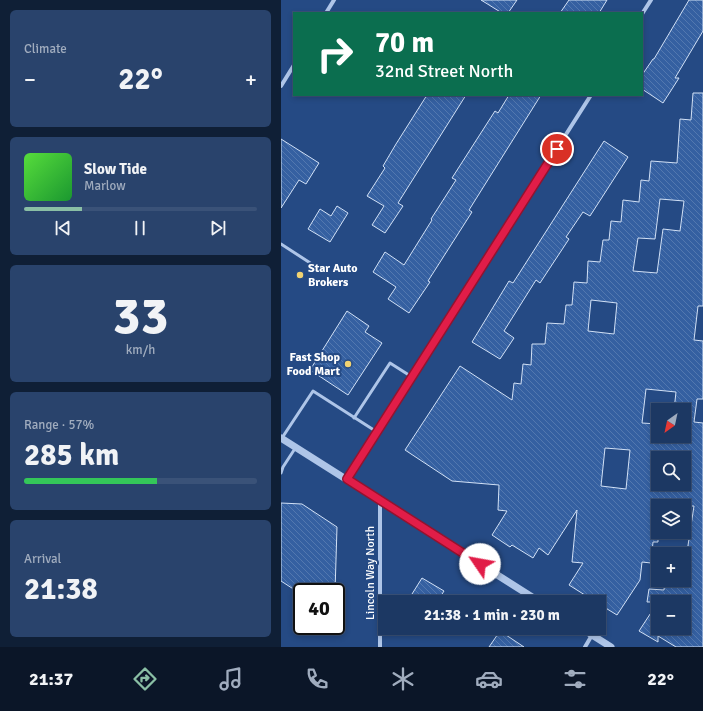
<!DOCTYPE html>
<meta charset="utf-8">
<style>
:root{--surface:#1c3863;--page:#29436c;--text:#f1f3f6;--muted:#a0acbe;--line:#3a5278;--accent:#8abfa5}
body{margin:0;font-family:Signika,sans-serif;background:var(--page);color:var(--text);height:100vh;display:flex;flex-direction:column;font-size:15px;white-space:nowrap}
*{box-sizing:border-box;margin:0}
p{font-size:13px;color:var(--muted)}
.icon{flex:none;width:22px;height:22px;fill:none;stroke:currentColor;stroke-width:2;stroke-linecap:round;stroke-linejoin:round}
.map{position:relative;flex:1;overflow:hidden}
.sheet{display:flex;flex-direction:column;gap:10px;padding:10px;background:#0f1f36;width:281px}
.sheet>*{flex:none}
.banner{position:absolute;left:12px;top:12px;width:350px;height:84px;border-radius:0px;box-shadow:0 2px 6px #0003,0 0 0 1px var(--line);background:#0b6e4f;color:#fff;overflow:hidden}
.needle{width:26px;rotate:213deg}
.buttons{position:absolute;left:370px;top:403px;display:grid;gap:8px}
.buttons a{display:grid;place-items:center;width:40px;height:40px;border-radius:0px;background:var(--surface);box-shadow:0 2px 6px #0003,0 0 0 1px var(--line);font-size:20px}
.speed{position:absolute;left:12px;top:583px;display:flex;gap:8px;font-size:20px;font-weight:700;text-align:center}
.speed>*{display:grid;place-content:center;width:52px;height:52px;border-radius:50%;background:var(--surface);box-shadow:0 2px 6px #0003,0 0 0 1px var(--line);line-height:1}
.speed .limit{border:2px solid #111;border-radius:6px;background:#fff;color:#111}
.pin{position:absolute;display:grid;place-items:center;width:34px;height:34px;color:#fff;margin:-17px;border:2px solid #fff;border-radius:50%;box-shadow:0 1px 4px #0007}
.me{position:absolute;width:44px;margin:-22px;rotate:303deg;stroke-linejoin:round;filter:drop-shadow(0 0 3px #0008)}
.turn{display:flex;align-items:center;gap:14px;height:84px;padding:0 16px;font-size:18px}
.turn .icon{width:52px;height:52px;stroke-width:2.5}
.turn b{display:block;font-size:28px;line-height:34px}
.big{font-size:30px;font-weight:700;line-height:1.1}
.sheet .widget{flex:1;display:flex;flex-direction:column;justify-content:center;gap:6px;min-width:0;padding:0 14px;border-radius:6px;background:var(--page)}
.sheet .dial{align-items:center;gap:0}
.dial b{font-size:52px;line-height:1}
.song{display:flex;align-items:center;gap:12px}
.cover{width:48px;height:48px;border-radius:6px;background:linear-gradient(135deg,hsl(110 70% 55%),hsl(130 70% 35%))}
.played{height:4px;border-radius:2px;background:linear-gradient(90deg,var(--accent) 25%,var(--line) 25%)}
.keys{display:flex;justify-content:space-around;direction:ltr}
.heat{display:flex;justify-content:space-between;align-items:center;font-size:22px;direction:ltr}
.charge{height:6px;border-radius:3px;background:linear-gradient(90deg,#34c759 57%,var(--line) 0)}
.trip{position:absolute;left:97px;top:595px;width:228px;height:40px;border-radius:0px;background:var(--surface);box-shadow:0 2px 6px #0003,0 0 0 1px var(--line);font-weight:700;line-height:40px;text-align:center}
.dock{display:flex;height:64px;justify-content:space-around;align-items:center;background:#0b1628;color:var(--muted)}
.dock .icon{width:28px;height:28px}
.dock .active{color:var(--accent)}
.dock b{font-size:18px;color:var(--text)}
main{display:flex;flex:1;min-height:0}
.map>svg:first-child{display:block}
</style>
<main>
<section class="sheet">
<div class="widget"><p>Climate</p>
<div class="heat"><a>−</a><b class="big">22°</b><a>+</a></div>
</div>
<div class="widget">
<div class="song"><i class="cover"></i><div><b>Slow Tide</b><p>Marlow</p></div></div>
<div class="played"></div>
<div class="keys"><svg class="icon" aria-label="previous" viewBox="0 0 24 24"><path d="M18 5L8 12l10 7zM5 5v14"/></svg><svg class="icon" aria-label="pause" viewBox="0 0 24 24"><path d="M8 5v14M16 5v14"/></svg><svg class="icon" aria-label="next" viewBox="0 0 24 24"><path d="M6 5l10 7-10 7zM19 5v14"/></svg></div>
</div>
<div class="widget dial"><b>33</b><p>km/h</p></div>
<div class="widget"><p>Range · 57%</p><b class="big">285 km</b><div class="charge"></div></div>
<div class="widget"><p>Arrival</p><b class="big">21:38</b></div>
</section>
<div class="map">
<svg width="422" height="647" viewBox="0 0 422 647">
<defs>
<pattern id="building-back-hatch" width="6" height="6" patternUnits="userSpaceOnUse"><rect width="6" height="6" fill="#3560a1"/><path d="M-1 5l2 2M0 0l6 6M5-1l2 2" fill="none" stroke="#5378af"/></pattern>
</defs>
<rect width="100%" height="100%" fill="#254a84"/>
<!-- building -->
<g fill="url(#building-back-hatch)" stroke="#d2e1f6" fill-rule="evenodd">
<path d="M 200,0 L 236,0 L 227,13 L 221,13 Z"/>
<path d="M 288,0 L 326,0 L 318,13 L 279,13 Z"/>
<path d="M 408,0 L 422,0 L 422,31 L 394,78 L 398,78 L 382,103 L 361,89 L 361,75 L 372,59 L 373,59 Z"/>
<path d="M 412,93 L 422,93 L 422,306 L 417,306 L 413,340 L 422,341 L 422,399 L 416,399 L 413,422 L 422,423 L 422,647 L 395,647 L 377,636 L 377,642 L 358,631 L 377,602 L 366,602 L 368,589 L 383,590 L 384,580 L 403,580 L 403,552 L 406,552 L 413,506 L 377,506 L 377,542 L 372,542 L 370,563 L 361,562 L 359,580 L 336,615 L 318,604 L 318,602 L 315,602 L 288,585 L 302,563 L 291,562 L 296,510 L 267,555 L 258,548 L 252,558 L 231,545 L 229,547 L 211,535 L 226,511 L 217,510 L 218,485 L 171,481 L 124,450 L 179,366 L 231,400 L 233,383 L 240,384 L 242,364 L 250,365 L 251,344 L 264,344 L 266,323 L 283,324 L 285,305 L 291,305 L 293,282 L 306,283 L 307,261 L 319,262 L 322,240 L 328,240 L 330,221 L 340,222 L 342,200 L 358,202 L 360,180 L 368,181 L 370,161 L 396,163 L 399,119 L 410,120 ZM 379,199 L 403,201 L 399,231 L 382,229 L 376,273 L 352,271 L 357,238 L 374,239 ZM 310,300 L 336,303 L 333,334 L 307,331 ZM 365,389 L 395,392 L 393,410 L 403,410 L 403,436 L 377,436 L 377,424 L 361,423 ZM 324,448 L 349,450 L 345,489 L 320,486 ZM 377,458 L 403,458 L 403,486 L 377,484 ZM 377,602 L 405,602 L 403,628 L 377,628 Z"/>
<path d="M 146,95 L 185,95 L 117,203 L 122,206 L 104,233 L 91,225 L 103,206 L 86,196 L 104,168 L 102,166 L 115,144 Z"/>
<path d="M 228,95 L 260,95 L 188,210 L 191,212 L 147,281 L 149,282 L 128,313 L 107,299 L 115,287 L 92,272 L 104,252 L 123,265 L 151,220 L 150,219 L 175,180 L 171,178 L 214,111 L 217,113 Z"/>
<path d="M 0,139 L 38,163 L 25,184 L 18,180 L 0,208 Z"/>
<path d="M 323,141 L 347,157 L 309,216 L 302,212 L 285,237 L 288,239 L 259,283 L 255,280 L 223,331 L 233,338 L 219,359 L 191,342 L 228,281 L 232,283 Z"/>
<path d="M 56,206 L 67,213 L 49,242 L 27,229 L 39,209 L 50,216 Z"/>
<path d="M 66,311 L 88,326 L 84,332 L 101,343 L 67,395 L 29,370 Z"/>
<path d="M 0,503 L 21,504 L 56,527 L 54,592 L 17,592 L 0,581 Z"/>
<path d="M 141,578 L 163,591 L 156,602 L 126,602 Z"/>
<path d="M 219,631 L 243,647 L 208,647 Z"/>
</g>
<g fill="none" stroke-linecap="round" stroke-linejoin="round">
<!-- service -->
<g stroke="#aec5e8" stroke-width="3">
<path d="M 0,244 L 37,268"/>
<path d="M 73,418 L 109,363 L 131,377"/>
<path d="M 1,438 L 32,391 L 96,432"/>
<path d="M 0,473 L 2,467 L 15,447"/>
</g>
<!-- minor -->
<g stroke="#aec5e8" stroke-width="4">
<path d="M 45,13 L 53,0"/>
<path d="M 361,14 L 370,0"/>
<path d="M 0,86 L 13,65"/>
<path d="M 66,479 L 310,95"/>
<path d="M 99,647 L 99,500"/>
<path d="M 304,647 L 311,635"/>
</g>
<!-- tertiary -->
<g stroke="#aec5e8" stroke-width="7">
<path d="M 0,438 L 259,602"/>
<path d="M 300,628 L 330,647"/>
</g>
</g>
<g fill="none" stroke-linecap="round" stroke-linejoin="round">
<!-- route casing -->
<g stroke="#92132f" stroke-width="10">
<path id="route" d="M 199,564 L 66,479 L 276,149"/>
</g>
<!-- route -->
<use href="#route" stroke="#e11d48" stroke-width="7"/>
</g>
<!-- markers -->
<g fill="#f2d372" stroke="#254a84" stroke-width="1.5">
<circle cx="19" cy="275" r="4"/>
<circle cx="67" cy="364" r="4"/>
</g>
<g text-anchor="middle" stroke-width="4" stroke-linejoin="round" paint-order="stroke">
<!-- poi labels -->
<g font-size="12" font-weight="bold" fill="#fff" stroke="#254a84" text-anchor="start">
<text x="27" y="272">Star Auto<tspan x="27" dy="14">Brokers</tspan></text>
<text x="59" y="361" text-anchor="end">Fast Shop<tspan x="59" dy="14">Food Mart</tspan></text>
</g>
<!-- street labels -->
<g font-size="12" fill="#fff" stroke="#254a84">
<text transform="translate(89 573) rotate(-90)" y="4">Lincoln Way North</text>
</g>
</g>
</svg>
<div class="buttons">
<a><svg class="needle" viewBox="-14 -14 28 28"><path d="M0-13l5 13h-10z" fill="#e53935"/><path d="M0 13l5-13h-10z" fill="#a0acbe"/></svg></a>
<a><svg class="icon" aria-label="search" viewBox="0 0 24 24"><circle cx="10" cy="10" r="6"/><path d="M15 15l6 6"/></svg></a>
<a><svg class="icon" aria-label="layers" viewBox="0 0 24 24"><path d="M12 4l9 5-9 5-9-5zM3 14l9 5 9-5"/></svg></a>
<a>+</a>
<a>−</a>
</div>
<div class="speed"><div class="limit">40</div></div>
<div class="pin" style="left:276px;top:149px;background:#d93025"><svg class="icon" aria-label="arrive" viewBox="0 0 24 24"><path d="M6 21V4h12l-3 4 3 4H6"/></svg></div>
<svg class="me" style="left:199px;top:564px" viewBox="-20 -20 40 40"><circle r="19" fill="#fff"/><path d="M0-13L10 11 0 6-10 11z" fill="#e11d48"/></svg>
<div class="trip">21:38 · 1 min · 230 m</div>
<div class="banner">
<div class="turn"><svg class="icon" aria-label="right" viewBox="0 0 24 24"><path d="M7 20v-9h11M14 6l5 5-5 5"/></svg><div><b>70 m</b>32nd Street North</div></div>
</div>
</div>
</main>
<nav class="dock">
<b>21:37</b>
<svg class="icon active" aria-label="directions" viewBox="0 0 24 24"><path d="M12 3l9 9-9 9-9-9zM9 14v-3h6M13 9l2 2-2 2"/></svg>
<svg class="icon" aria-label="music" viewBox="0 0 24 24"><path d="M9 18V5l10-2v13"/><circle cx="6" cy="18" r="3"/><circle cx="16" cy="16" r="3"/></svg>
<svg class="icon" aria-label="phone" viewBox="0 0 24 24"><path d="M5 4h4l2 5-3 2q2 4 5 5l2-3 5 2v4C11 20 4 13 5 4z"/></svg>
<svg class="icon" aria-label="climate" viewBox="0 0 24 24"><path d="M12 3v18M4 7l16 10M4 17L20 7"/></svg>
<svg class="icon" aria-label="car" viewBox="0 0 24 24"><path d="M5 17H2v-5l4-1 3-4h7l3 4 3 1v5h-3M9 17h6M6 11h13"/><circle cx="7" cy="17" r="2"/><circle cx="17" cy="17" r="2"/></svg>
<svg class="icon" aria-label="filters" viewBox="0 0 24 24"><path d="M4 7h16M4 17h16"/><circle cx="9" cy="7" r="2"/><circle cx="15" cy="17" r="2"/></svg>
<b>22°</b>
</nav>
